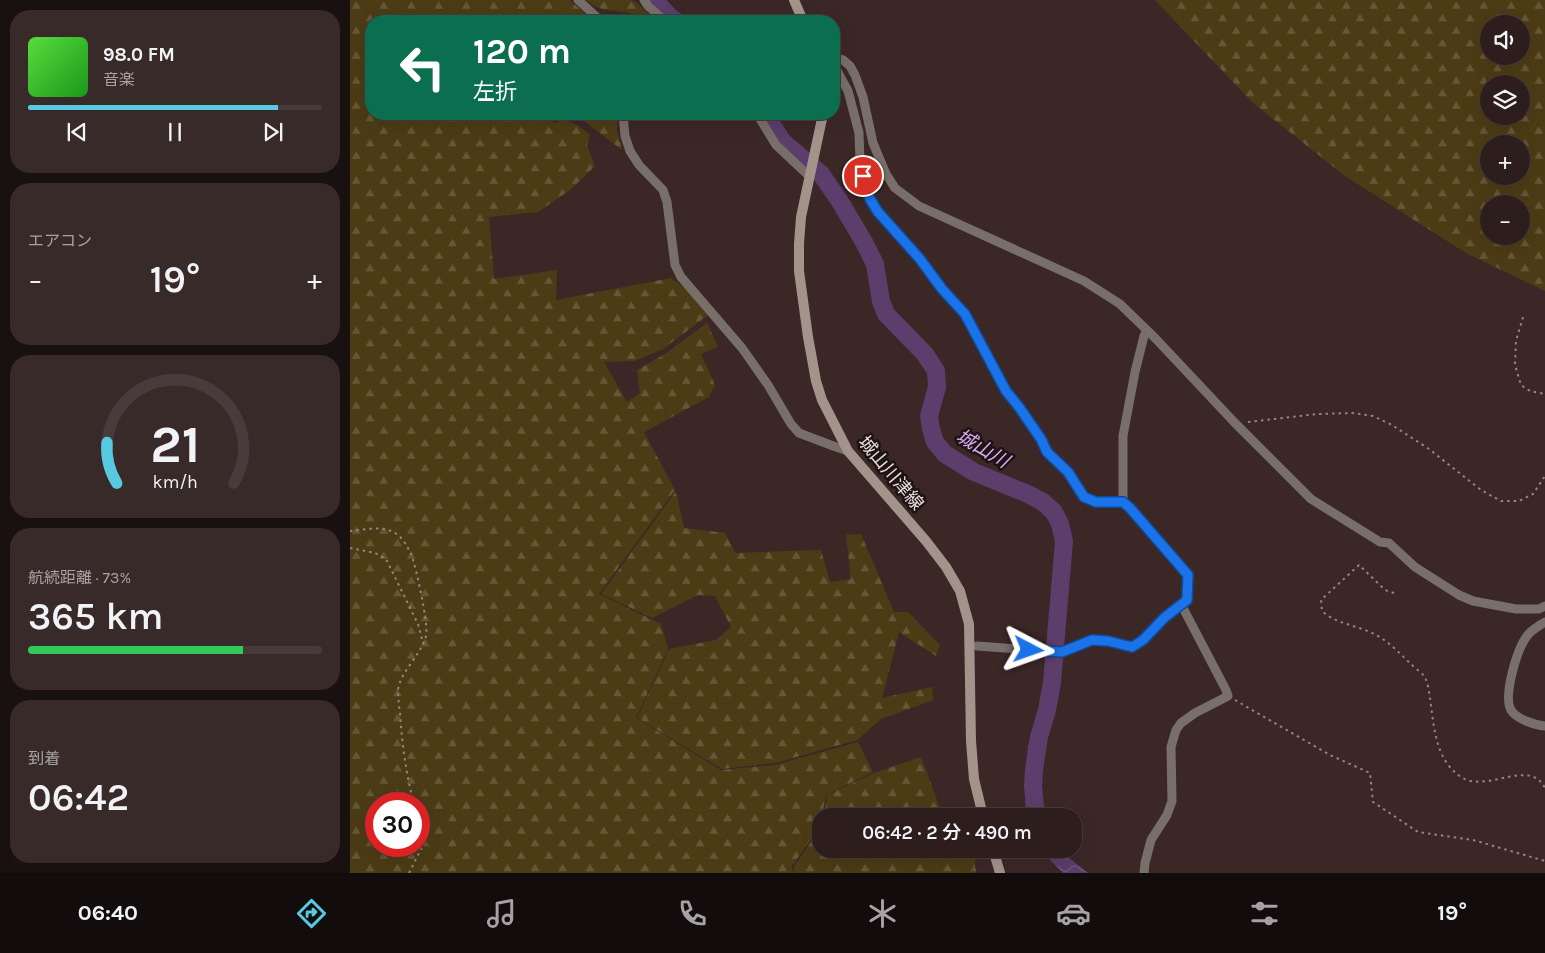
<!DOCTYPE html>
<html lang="ja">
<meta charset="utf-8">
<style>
:root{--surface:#2d1d1d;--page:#392a2a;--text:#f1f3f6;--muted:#a7a2a4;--line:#483b3b;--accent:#57c9e1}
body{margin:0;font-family:Karla,"Noto Sans JP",sans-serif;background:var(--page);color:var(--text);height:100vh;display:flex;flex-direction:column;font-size:19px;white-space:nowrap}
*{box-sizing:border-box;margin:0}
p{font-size:16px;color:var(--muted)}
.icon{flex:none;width:28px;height:28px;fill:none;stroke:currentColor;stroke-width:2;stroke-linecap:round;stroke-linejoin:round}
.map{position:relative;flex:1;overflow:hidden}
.details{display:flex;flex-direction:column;gap:10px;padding:10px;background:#191010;width:350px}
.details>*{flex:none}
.hud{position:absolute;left:15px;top:15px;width:475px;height:105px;border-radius:20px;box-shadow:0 5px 20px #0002,0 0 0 1px var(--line);background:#0b6e4f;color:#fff;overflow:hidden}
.fabs{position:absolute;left:1130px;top:15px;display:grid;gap:10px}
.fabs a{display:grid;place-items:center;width:50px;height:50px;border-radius:50%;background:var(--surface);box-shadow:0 5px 20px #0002,0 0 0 1px var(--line);font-size:25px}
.speed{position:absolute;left:15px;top:792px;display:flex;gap:10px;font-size:25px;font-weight:700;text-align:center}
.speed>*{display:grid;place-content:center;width:65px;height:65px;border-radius:50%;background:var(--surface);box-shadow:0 5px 20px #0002,0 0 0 1px var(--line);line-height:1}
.speed .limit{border:8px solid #d22;background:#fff;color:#111}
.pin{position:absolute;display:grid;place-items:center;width:42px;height:42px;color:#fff;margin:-21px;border:2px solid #fff;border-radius:50%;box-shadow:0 1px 5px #0007}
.me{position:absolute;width:55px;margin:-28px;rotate:94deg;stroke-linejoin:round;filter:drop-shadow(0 0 4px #0008)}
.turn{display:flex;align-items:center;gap:18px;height:105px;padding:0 25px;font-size:22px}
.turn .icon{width:65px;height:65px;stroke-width:2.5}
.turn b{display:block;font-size:35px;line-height:42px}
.big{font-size:38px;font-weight:600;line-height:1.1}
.details .widget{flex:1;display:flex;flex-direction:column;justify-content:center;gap:8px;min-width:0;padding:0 18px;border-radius:20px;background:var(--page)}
.details .dial{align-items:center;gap:0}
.dial svg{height:130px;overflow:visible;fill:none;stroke:var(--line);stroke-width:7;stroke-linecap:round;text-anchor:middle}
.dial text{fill:var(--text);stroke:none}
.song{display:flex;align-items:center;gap:15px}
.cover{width:60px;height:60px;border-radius:8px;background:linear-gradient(135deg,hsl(110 70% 55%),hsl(120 70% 35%))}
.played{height:5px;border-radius:2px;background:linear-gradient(90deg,var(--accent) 85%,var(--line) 85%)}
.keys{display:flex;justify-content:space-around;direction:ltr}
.heat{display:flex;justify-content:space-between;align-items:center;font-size:28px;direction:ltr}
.charge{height:8px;border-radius:4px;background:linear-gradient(90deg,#34c759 73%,var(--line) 0)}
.trip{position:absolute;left:462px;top:808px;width:270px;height:50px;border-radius:20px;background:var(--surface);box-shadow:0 5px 20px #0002,0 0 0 1px var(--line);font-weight:600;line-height:50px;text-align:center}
.tab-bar{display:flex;height:80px;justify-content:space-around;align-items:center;background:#120c0c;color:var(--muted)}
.tab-bar .icon{width:35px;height:35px}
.tab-bar .on{color:var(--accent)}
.tab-bar b{font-size:22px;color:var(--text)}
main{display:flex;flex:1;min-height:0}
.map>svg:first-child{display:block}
</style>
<main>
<section class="details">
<div class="widget">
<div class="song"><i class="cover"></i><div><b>98.0 FM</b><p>音楽</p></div></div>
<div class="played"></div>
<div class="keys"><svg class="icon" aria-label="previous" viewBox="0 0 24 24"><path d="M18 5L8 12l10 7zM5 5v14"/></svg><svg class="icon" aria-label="pause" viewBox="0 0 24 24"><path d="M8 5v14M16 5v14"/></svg><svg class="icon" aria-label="next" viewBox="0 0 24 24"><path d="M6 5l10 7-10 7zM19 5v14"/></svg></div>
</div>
<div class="widget"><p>エアコン</p>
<div class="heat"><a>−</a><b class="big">19°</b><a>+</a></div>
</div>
<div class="widget dial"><svg viewBox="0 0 100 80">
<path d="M14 69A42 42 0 1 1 86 69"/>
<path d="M14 69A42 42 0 0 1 8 44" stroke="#57c9e1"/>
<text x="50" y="56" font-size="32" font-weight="700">21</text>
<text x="50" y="72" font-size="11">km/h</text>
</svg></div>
<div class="widget"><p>航続距離 · 73%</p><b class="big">365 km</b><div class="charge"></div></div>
<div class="widget"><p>到着</p><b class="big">06:42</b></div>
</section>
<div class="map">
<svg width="1195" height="873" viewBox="0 0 1195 873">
<defs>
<pattern id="forest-firs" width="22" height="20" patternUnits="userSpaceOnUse" patternTransform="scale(1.25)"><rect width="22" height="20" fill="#4c3c15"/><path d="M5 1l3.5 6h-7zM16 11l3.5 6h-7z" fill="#665837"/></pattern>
<pattern id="water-waves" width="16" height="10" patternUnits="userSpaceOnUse" patternTransform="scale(1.25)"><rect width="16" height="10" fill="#5c3d6b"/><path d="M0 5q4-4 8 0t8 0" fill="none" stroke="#745980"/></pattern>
</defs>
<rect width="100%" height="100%" fill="#3c2727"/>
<!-- forest -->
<g fill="url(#forest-firs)" fill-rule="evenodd">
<path d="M 0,0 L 220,0 L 243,21 L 21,21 L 21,114 L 200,114 L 197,119 L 206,123 L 213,119 L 227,125 L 240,134 L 237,146 L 245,166 L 220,190 L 188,212 L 139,217 L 144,279 L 207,270 L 206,300 L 321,278 L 339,291 L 358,315 L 313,349 L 284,361 L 254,362 L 277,402 L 290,393 L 287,370 L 315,354 L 357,323 L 368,347 L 351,354 L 365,385 L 359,397 L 294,432 L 325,490 L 249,594 L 311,624 L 318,649 L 286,718 L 371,770 L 425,765 L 508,742 L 523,772 L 476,795 L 472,816 L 471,816 L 471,825 L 442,866 L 443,873 L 0,873 ZM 26,804 L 69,804 L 69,846 L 26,846 Z"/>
<path d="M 236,0 L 281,0 L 287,3 L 306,21 L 291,21 C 279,5 253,17 236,0 Z"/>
<path d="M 805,0 L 1195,0 L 1195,291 L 1116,253 L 995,176 L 903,103 ZM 1139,24 L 1171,24 L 1171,56 L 1139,56 ZM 1139,84 L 1171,84 L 1171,116 L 1139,116 ZM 1139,144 L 1171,144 L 1171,176 L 1139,176 ZM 1139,204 L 1171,204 L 1171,236 L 1139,236 Z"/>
<path d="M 218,114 L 267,114 L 267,130 L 272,150 L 230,118 Z"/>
<path d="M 326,491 L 334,528 L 375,533 L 385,553 L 471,550 L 480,582 L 501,579 L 496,535 L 511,534 L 544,612 L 558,612 L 590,645 L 586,656 L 549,632 L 532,698 L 582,687 L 583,700 L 531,719 L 507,740 L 425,763 L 372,769 L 287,718 L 319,649 L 366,640 L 381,627 L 365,596 L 348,595 L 302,618 L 251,594 Z"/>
<path d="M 571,757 L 593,816 L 474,816 L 477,795 L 524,773 Z"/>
<path d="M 471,827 L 471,849 L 625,849 L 625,867 L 627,873 L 444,873 L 444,867 Z"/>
</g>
<!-- water -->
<g fill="url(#water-waves)">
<path d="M 678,745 L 694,748 C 688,766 689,798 693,816 L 676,816 L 675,799 Z"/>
<path d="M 689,849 L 708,849 L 738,873 L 713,873 Z"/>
</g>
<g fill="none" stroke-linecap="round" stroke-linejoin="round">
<!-- river -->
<g stroke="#5c3d6b" stroke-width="18">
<path d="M 304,0 L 321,18 L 326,21"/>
<path d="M 415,114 L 433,142 L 471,174 L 489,200 L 514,242 L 525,264 L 531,301 L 536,314 L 575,354 L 586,371 L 587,387 L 579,416 L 581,429 L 585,442 L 595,454 L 624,472 L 678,494 L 693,502 L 704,512 L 710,524 L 714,541 L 702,683 L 697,710 L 689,737 L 684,770 L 683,786 L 686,816"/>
</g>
<!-- path -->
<g stroke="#958483" stroke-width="2" stroke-dasharray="2.5 4" stroke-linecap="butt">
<path d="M 1173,317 L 1166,341 L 1165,365 L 1171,385 L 1180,391 L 1195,394"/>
<path d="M 898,422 L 968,414 L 1003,413 L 1023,416 L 1042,425 L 1079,449 L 1131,490 L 1151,501 L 1169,501 L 1183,494 L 1195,476"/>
<path d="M 0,531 C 14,530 32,525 45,533 C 53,538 57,546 61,554 C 66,566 79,626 76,636 C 71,655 50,672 48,690 C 48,698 49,706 50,713 C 52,744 56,774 64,804"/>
<path d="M 0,548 L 25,553 L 36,559 L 68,624 L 73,643"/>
<path d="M 1044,593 L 1035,590 L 1009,565 L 971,600 L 972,611 C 986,624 1007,625 1024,634 C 1039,641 1051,655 1062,665 C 1066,669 1071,672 1074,676 C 1078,682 1079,691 1080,698 C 1084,726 1085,760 1111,777 C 1137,794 1179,757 1195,788"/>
<path d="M 885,700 L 980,755 L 1020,773 L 1023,802 L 1068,832 L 1123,840 L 1195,861"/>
<path d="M 59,873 L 77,837 L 79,825 L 69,812"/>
</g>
<!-- street -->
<g stroke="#796f6a" stroke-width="9">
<path d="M 228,0 L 251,21"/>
<path d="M 294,0 L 298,6 L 315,21"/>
<path d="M 484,58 L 493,60 L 500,66 L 505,75 L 513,97 L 523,143 L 536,174 L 545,188 L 569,206 L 734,281 L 770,304 L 806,339 L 885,423 L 961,499 L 1030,542 L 1039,543 L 1065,567 L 1109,595 L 1123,601 L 1166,609 L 1189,609 L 1195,606"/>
<path d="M 484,65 L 498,91 L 509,133 L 510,161 L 513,176 L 520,199 L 528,212 L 570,259 L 592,289 L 615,314 L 656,391 L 669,407 L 691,439 L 697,452 L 718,472 L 734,497 L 746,502 L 773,502 L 780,508 L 838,575 L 837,600 L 814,618 L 793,640 L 782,647 L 758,641 L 742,640 L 711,652 L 627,646"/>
<path d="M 273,114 L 275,136 L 280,151 L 289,165 L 313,190 L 317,202 L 325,265 L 331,277 L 392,348 L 418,385 L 441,424 L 449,433 L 486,447 L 498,451"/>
<path d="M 407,114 L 426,145 L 459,176"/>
<path d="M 773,502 L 773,436 L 785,372 L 794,336 L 797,331"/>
<path d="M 1195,622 C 1189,626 1181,630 1177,636 C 1167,649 1153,696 1161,710 C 1166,719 1185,725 1195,726"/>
<path d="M 794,873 L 795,863 L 801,840 L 817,815 L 822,801 L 821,747 L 826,730 L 831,723 L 845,713 L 878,696 L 876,690 L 832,606"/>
</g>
<!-- secondary -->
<g stroke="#a3948b" stroke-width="10">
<path d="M 444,0 L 453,21"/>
<path d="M 473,114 L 451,217 L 449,244 L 449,271 L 458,337 L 466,381 L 472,400 L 498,451 L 576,541 L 596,567 L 610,591 L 619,624 L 621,741 L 624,779 L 633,816"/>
<path d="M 643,849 L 650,873"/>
</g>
</g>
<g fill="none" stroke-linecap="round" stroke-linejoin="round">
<!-- route casing -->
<g stroke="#114b97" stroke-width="12">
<path id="route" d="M 513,176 L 520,199 L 528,212 L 570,259 L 592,289 L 615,314 L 656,391 L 669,407 L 691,439 L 697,452 L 718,472 L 734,497 L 746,502 L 773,502 L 780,508 L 838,575 L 837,600 L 814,618 L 793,640 L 782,647 L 758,641 L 742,640 L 712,652 L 679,650"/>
</g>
<!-- route -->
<use href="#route" stroke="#1a73e8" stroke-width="9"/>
</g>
<g text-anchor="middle" stroke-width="5" stroke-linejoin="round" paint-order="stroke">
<!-- street labels -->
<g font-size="18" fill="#eddfde" stroke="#1d1313">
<text transform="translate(541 473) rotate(50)" y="6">城山川津線</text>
</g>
<!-- water labels -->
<g font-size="19" font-style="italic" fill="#daaaf3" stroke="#1d1313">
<text transform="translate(633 448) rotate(30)" y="7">城山川</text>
</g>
</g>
</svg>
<div class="fabs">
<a><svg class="icon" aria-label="sound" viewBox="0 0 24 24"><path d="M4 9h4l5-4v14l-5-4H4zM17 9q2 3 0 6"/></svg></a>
<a><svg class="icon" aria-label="layers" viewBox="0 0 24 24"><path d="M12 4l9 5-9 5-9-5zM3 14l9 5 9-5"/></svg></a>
<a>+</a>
<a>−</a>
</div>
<div class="speed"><div class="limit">30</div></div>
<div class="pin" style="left:513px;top:176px;background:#d93025"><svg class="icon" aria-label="arrive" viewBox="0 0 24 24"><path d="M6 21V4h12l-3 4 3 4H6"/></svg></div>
<svg class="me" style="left:679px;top:650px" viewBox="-20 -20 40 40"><path d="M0-17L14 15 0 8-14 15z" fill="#1a73e8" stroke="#fff" stroke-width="4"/></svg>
<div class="trip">06:42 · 2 分 · 490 m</div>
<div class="hud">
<div class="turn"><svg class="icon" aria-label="left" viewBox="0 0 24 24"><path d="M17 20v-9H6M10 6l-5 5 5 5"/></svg><div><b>120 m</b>左折</div></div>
</div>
</div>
</main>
<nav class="tab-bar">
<b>06:40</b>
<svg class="icon on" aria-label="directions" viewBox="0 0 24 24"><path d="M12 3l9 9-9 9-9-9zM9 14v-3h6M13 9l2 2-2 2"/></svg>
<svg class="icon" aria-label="music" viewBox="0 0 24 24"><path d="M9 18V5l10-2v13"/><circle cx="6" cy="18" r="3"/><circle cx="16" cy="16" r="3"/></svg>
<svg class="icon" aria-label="phone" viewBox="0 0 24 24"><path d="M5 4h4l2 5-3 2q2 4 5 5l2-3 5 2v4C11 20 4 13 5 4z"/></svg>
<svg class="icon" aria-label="climate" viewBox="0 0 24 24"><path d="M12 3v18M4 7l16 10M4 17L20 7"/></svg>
<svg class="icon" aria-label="car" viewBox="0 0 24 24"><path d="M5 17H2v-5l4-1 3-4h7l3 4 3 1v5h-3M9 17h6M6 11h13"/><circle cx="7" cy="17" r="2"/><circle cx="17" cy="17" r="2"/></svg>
<svg class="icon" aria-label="filters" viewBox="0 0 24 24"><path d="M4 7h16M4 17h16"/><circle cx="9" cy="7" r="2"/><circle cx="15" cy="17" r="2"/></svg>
<b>19°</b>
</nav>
